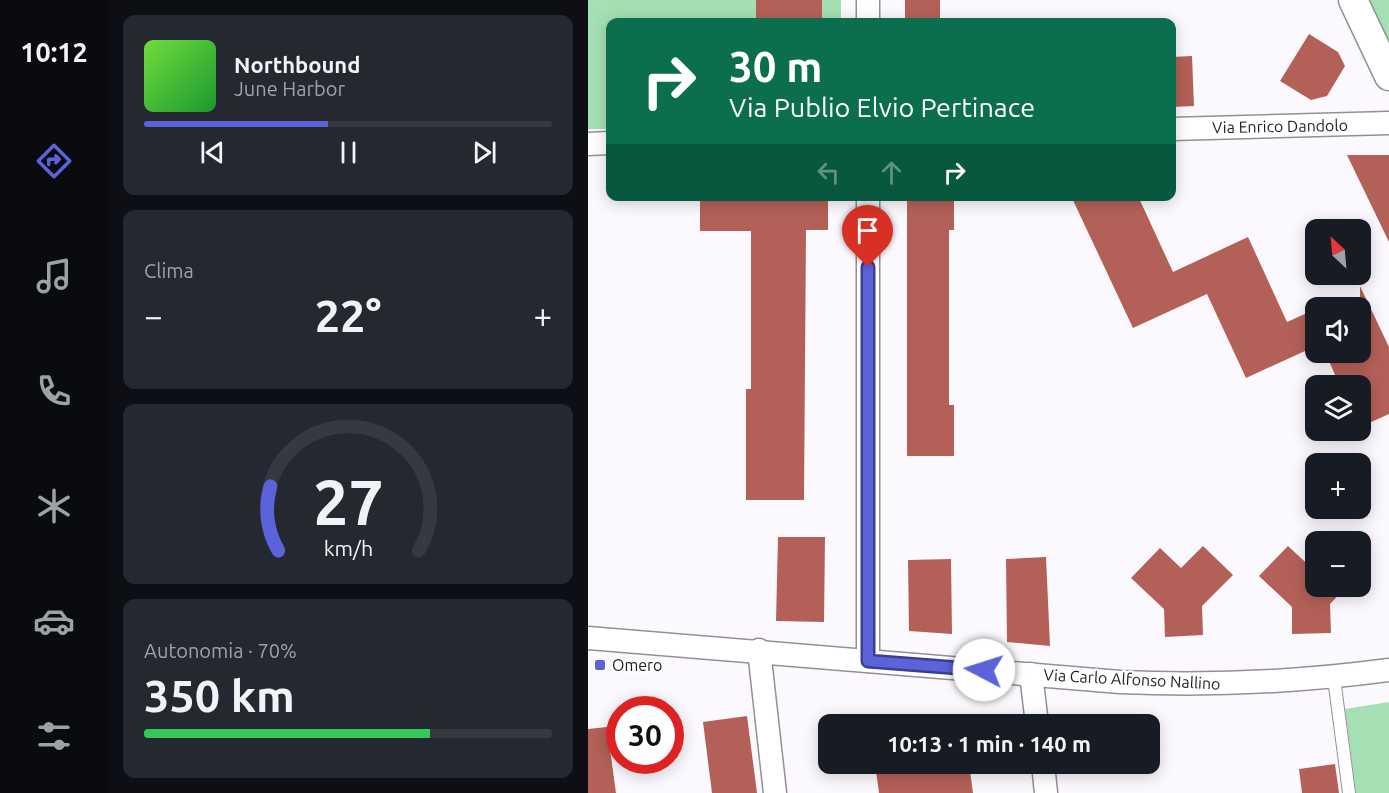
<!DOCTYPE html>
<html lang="it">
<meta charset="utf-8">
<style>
:root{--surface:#171b24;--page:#242831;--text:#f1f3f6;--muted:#9ea1a6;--line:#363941;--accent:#5b62da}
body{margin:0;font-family:Ubuntu,sans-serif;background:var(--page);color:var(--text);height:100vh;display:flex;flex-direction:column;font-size:22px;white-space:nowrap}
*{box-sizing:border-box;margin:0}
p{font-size:20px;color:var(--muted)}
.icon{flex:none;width:33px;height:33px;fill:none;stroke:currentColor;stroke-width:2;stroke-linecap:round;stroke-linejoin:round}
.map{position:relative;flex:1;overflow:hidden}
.sheet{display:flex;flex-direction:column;gap:15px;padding:15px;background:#0d0f14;width:480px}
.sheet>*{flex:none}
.hud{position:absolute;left:18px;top:18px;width:570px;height:183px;border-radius:12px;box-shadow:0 3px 15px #0003;background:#0b6e4f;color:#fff;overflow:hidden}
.needle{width:39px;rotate:334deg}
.tools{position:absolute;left:717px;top:219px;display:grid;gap:12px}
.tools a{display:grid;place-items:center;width:66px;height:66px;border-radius:12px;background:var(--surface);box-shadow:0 3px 15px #0003;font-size:30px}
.speed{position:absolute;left:18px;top:696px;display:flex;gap:12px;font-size:30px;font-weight:700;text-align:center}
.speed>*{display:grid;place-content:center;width:78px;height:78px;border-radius:50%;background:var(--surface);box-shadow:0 3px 15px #0003;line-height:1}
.speed .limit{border:9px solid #d22;background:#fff;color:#111}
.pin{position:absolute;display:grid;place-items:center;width:51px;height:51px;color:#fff;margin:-62px -26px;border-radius:50% 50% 50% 0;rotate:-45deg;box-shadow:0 0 6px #0007}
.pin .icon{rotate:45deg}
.me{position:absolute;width:66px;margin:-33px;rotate:275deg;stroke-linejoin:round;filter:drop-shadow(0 0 4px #0008)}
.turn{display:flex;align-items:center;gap:21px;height:126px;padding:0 24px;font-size:27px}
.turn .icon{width:78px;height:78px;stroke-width:2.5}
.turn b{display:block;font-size:42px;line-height:51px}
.lanes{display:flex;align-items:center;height:57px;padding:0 24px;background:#0003;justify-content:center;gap:30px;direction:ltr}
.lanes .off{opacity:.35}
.big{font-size:45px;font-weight:700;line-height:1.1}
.sheet .card{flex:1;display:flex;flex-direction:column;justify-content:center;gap:9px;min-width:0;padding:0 21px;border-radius:12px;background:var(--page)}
.sheet .dial{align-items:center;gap:0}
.dial svg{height:156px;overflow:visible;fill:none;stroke:var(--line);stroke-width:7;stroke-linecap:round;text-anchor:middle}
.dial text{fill:var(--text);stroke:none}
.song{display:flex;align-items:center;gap:18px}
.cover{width:72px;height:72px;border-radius:9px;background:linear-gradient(135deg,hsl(100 70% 55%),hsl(130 70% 35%))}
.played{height:6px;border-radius:3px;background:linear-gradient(90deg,var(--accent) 45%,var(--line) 45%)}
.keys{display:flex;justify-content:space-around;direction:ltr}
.heat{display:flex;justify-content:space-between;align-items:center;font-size:33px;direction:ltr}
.charge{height:9px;border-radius:4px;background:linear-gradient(90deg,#34c759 70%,var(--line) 0)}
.trip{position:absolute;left:230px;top:714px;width:342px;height:60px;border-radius:12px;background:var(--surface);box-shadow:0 3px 15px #0003;font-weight:700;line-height:60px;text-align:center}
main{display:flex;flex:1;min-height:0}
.menu{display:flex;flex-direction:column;width:108px;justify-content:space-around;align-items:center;background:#090b0e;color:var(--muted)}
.menu .icon{width:42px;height:42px}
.menu .on{color:var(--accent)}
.menu b{font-size:27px;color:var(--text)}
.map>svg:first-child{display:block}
</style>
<main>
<nav class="menu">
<b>10:12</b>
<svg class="icon on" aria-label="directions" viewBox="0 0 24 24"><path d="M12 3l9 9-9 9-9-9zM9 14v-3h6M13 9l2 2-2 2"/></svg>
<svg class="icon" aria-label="music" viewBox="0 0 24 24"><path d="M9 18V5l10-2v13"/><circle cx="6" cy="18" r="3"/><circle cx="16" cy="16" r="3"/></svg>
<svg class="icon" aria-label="phone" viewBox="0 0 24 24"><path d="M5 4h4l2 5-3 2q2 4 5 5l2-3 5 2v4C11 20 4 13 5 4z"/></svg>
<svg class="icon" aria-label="climate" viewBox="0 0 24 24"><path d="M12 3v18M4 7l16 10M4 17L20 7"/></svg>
<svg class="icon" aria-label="car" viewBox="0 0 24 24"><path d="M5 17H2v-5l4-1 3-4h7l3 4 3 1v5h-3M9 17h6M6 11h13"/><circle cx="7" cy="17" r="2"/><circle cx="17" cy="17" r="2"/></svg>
<svg class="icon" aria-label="filters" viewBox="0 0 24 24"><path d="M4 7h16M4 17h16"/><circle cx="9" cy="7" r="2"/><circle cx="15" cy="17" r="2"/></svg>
</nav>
<section class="sheet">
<div class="card">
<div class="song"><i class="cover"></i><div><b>Northbound</b><p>June Harbor</p></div></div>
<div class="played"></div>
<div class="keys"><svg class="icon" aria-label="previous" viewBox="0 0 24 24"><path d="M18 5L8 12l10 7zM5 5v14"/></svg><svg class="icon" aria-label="pause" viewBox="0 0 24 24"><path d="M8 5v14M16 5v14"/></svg><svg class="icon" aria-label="next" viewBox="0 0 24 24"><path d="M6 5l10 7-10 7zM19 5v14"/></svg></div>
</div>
<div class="card"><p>Clima</p>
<div class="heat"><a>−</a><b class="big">22°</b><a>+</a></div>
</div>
<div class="card dial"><svg viewBox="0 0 100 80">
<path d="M14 69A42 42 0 1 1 86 69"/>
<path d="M14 69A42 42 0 0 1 10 36" stroke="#5b62da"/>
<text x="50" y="56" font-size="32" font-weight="700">27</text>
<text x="50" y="72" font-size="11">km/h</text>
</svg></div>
<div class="card"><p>Autonomia · 70%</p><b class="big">350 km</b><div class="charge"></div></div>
</section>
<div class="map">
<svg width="801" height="793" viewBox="0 0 801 793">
<rect width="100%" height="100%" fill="#fcf9fe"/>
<!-- green -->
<g fill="#a4e0b3">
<path d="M 0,0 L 253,0 L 253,22 L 22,22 L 22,129 L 0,129 Z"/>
<path d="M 777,0 L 801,0 L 801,51 Z"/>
<path d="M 801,702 L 801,793 L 768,793 L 757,709 Z"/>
</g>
<!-- building -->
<g fill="#b36158">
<rect x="168" y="0" width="66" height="22"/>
<rect x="317" y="0" width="35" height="22"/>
<path d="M 721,34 L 750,52 L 757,66 L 739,96 L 723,100 L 692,81 Z"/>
<path d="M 604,56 L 606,106 L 584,107 L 584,57 Z"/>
<path d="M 759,155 L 801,155 L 801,242 Z"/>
<path d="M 112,196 L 240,196 L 240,230 L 218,230 L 216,500 L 158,500 L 158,389 L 163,389 L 163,231 L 112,231 Z"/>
<path d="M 319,196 L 366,196 L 366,230 L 361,230 L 361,405 L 366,405 L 366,456 L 319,456 Z"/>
<path d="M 483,196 L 550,196 L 585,272 L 660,237 L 699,322 L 728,309 L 728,346 L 658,378 L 619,294 L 545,328 Z"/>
<path d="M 772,286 L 801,347 L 801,414 L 772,427 L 772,386 L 752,386 L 737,352 L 772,352 Z"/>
<path d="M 190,537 L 237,537 L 236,622 L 188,621 Z"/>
<path d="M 615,546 L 645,575 L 614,606 L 615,635 L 577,637 L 576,609 L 543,578 L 572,548 L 593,568 Z"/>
<path d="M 700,546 L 728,572 L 728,586 L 759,586 L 742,604 L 743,633 L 704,634 L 704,607 L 671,576 Z"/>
<path d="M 458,557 L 462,646 L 419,642 L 418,559 Z"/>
<path d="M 363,559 L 364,634 L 321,631 L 320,560 Z"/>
<path d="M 159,716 L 169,793 L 124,793 L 115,722 Z"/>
<path d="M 19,727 L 28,793 L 0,793 L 0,729 Z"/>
<path d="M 287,764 L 381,764 L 385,793 L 291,793 Z"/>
<path d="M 747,764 L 751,793 L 714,793 L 711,769 Z"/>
</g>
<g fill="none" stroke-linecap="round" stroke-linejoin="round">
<!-- service casing -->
<g stroke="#958e99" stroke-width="14">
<path id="service" d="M 746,678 L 761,793"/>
</g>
<!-- minor casing -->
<g stroke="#958e99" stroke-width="25">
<g id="minor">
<path d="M 280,0 L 280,22"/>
<path d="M 584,129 L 801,123"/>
<path d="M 0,144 L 22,143"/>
<path d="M 280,196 L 280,661"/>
<path d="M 0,638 L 532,682 C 623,686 711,682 801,670"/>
<path d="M 171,650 L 187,793"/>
<path d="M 443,674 L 449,724"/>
<path d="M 455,764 L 458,793"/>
</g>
</g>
<!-- tertiary casing -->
<g stroke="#958e99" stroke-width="31">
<path id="tertiary" d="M 765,0 L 801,76"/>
</g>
<!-- service -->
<use href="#service" stroke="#fff" stroke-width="12"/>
<!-- minor -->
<use href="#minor" stroke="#fff" stroke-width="22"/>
<!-- tertiary -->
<use href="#tertiary" stroke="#fff" stroke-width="28"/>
</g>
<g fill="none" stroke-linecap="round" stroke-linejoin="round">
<!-- route casing -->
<g stroke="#3b408e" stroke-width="15">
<path id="route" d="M 280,267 L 280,661 L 396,670"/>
</g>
<!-- route -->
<use href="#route" stroke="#5b62da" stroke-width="10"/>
</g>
<!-- markers -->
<rect fill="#5b62da" stroke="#fff" stroke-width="2" x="6" y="659" width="12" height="12" rx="3"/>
<g text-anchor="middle" stroke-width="4.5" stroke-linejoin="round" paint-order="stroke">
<!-- street labels -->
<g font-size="16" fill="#201d22" stroke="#fff">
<text transform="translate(692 126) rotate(-1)" y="6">Via Enrico Dandolo</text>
<text transform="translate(544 679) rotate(3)" y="6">Via Carlo Alfonso Nallino</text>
</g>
<!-- poi labels -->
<g font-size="16" fill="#201d22" stroke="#fff" text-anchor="start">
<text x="24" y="671">Omero</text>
</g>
</g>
</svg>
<div class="tools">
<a><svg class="needle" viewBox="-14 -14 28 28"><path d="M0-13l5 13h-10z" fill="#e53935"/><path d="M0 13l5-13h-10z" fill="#9ea1a6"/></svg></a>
<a><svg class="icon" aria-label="sound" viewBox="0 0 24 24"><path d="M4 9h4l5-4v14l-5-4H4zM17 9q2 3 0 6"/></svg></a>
<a><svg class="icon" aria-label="layers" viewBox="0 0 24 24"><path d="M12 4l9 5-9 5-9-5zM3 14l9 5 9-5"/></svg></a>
<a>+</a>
<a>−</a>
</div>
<div class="speed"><div class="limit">30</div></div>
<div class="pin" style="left:280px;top:267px;background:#d93025"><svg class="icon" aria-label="arrive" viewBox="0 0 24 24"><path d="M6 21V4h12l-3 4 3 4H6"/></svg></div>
<svg class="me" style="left:396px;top:670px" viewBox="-20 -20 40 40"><circle r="19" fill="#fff"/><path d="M0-13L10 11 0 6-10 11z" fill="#5b62da"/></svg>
<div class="trip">10:13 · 1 min · 140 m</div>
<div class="hud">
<div class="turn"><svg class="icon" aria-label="right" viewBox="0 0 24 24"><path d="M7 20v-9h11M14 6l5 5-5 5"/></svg><div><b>30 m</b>Via Publio Elvio Pertinace</div></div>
<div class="lanes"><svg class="icon off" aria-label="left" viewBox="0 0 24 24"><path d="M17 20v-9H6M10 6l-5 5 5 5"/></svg><svg class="icon off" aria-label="ahead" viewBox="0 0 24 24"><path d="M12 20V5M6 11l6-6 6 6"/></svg><svg class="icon" aria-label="right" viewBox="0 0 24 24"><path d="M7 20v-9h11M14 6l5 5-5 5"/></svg></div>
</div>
</div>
</main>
